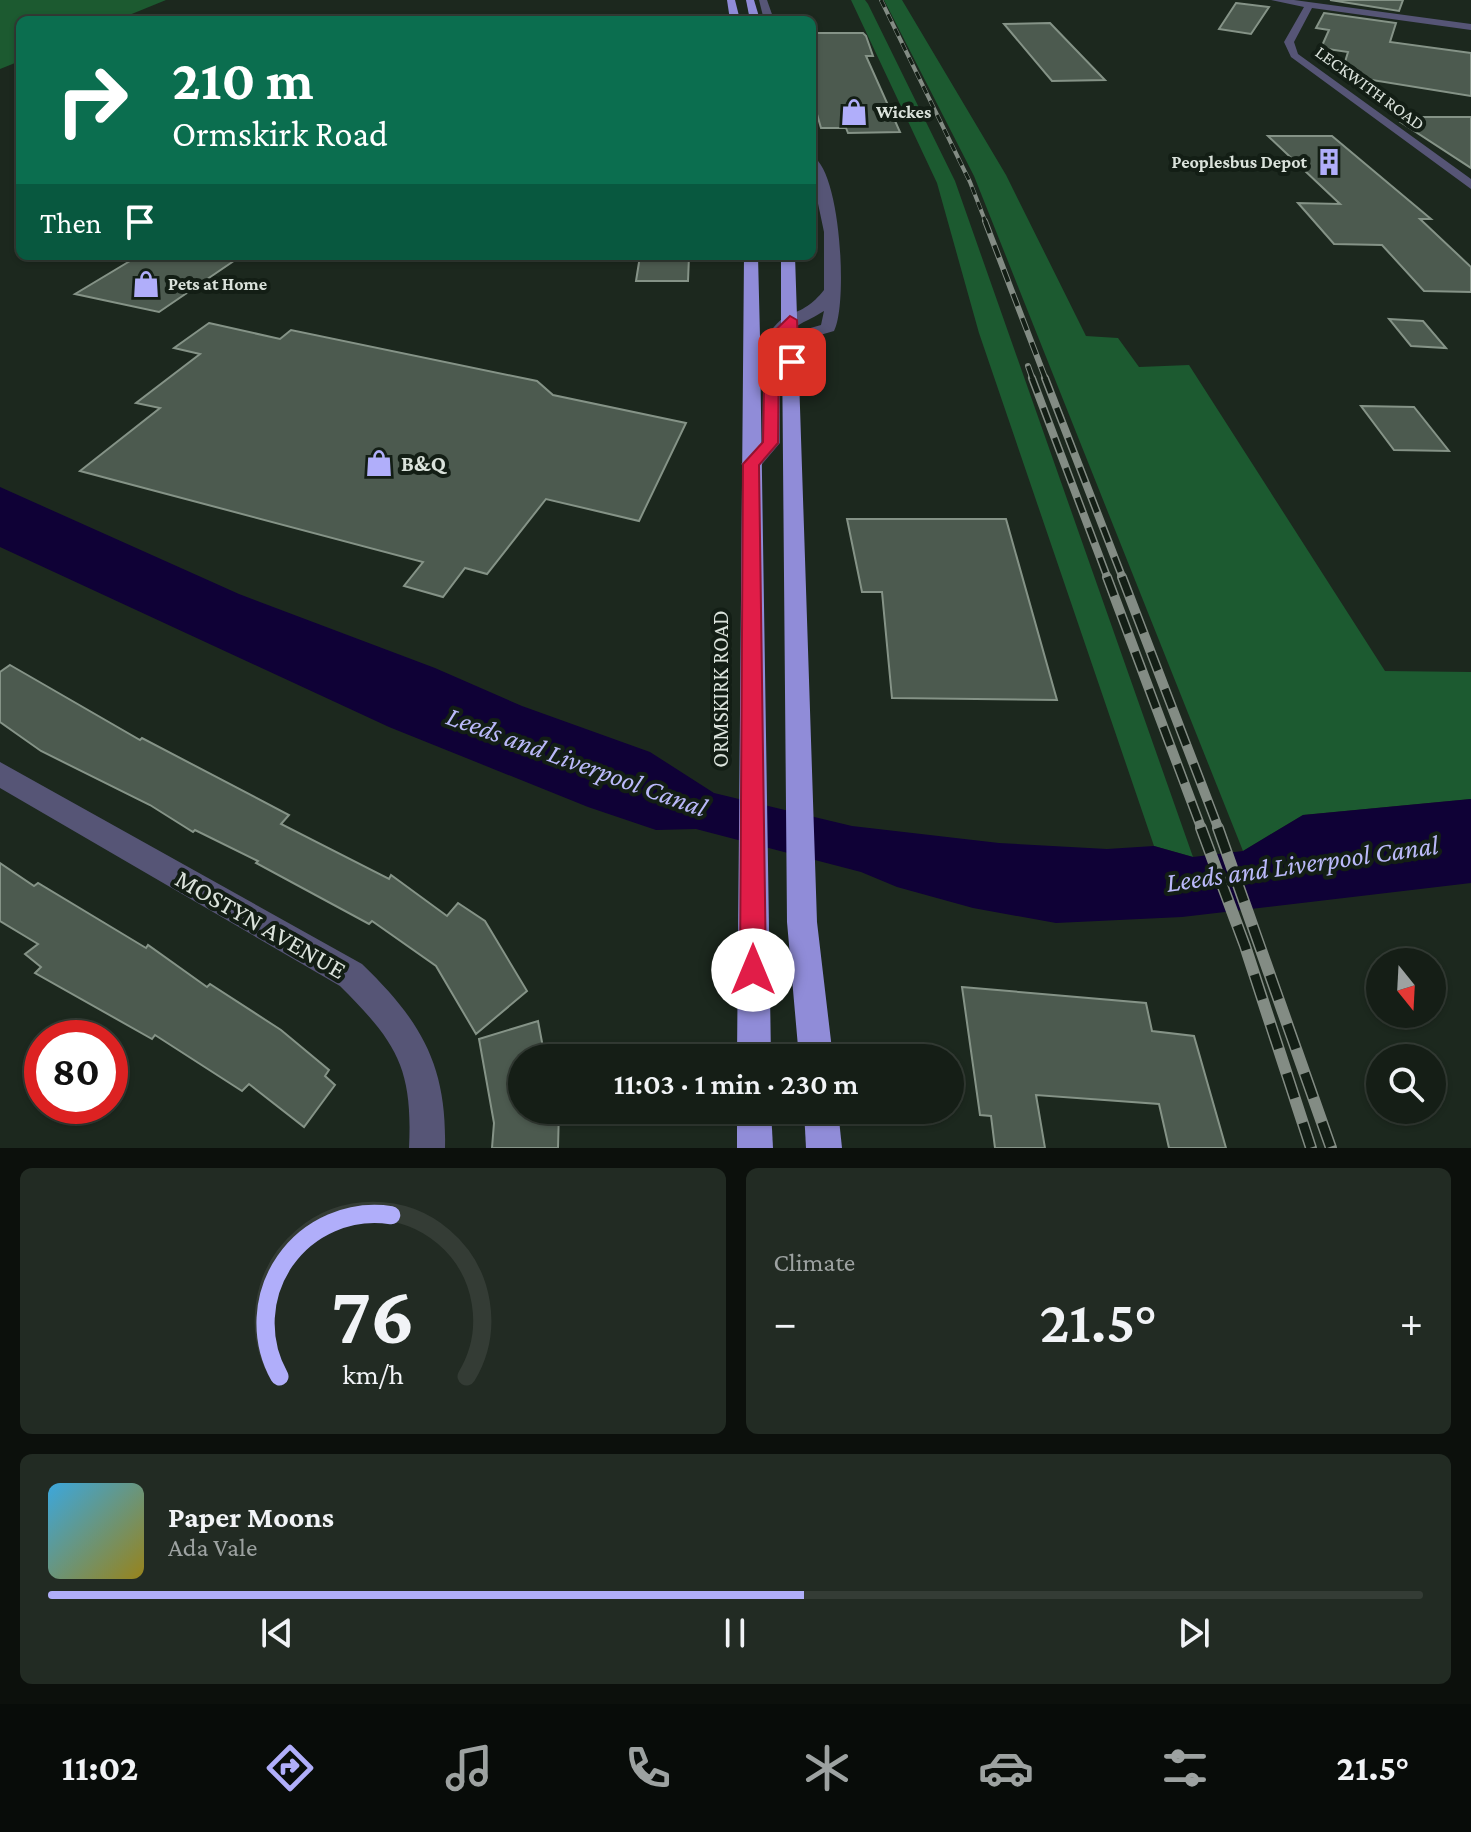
<!DOCTYPE html>
<meta charset="utf-8">
<style>
:root{--surface:#151e16;--page:#222b23;--text:#f1f3f6;--muted:#9da2a1;--line:#343c35;--accent:#b0aefa}
body{margin:0;font-family:"Crimson Pro",serif;background:var(--page);color:var(--text);height:100vh;display:flex;flex-direction:column;font-size:30px;white-space:nowrap}
*{box-sizing:border-box;margin:0}
p{font-size:26px;color:var(--muted)}
.icon{flex:none;width:44px;height:44px;fill:none;stroke:currentColor;stroke-width:2;stroke-linecap:round;stroke-linejoin:round}
.map{position:relative;height:1148px;overflow:hidden}
.side{display:flex;flex-direction:column;gap:20px;padding:20px;background:#0c100c;flex:1}
.side>*{flex:none}
.top-card{position:absolute;left:16px;top:16px;width:800px;height:244px;border-radius:12px;box-shadow:0 2px 6px #0004,0 0 0 2px var(--line);background:#0b6e4f;color:#fff;overflow:hidden}
.needle{width:52px;rotate:162deg}
.tools{position:absolute;left:1366px;top:948px;display:grid;gap:16px}
.tools a{display:grid;place-items:center;width:80px;height:80px;border-radius:50%;background:var(--surface);box-shadow:0 2px 6px #0004,0 0 0 2px var(--line);font-size:40px}
.speed{position:absolute;left:24px;top:1020px;display:flex;gap:16px;font-size:40px;font-weight:700;text-align:center}
.speed>*{display:grid;place-content:center;width:104px;height:104px;border-radius:50%;background:var(--surface);box-shadow:0 2px 6px #0004,0 0 0 2px var(--line);line-height:1}
.speed .limit{border:12px solid #d22;background:#fff;color:#111}
.pin{position:absolute;display:grid;place-items:center;width:68px;height:68px;color:#fff;margin:-34px;border-radius:16px;box-shadow:0 4px 12px #0006}
.me{position:absolute;width:88px;margin:-44px;rotate:0deg;stroke-linejoin:round;filter:drop-shadow(0 0 6px #0008)}
.turn{display:flex;align-items:center;gap:28px;height:168px;padding:0 24px;font-size:36px}
.turn .icon{width:104px;height:104px;stroke-width:2.5}
.turn b{display:block;font-size:56px;line-height:68px}
.then{display:flex;align-items:center;height:76px;padding:0 24px;background:#0003;gap:16px;font-size:30px}
.big{font-size:60px;font-weight:600;line-height:1.1}
.side .tile{flex:1;display:flex;flex-direction:column;justify-content:center;gap:12px;min-width:0;padding:0 28px;border-radius:12px;background:var(--page)}
.side .dial{align-items:center;gap:0}
.dial svg{height:208px;overflow:visible;fill:none;stroke:var(--line);stroke-width:7;stroke-linecap:round;text-anchor:middle}
.dial text{fill:var(--text);stroke:none}
.song{display:flex;align-items:center;gap:24px}
.cover{width:96px;height:96px;border-radius:12px;background:linear-gradient(135deg,hsl(200 70% 55%),hsl(50 70% 35%))}
.played{height:8px;border-radius:4px;background:linear-gradient(90deg,var(--accent) 55%,var(--line) 55%)}
.keys{display:flex;justify-content:space-around;direction:ltr}
.heat{display:flex;justify-content:space-between;align-items:center;font-size:44px;direction:ltr}
.side .tiles{flex:1;display:grid;gap:20px;grid-template-columns:1fr 1fr}
.tile:last-child{grid-column:span 2}
.trip{position:absolute;left:508px;top:1044px;width:456px;height:80px;border-radius:40px;background:var(--surface);box-shadow:0 2px 6px #0004,0 0 0 2px var(--line);font-weight:600;line-height:80px;text-align:center}
.tab-bar{display:flex;height:128px;justify-content:space-around;align-items:center;background:#080c09;color:var(--muted)}
.tab-bar .icon{width:56px;height:56px}
.tab-bar .selected{color:var(--accent)}
.tab-bar b{font-size:36px;color:var(--text)}
.map>svg:first-child{display:block}
</style>
<div class="map">
<svg width="1471" height="1148" viewBox="0 0 1471 1148">
<rect width="100%" height="100%" fill="#1c281e"/>
<!-- green -->
<g fill="#1c5a30">
<path d="M 0,0 L 166,0 L 117,20 L 20,20 L 20,61 L 0,69 Z"/>
<path d="M 851,0 L 865,0 L 868,4 L 955,181 L 1193,857 L 1154,846 L 979,333 L 937,183 Z"/>
<path d="M 884,0 L 902,0 L 1006,175 L 1086,336 L 1118,338 L 1139,367 L 1189,365 L 1385,671 L 1471,672 L 1471,799 L 1303,815 L 1243,851 L 974,176 Z"/>
</g>
<!-- water -->
<path fill="#0f0136" d="M 0,487 L 239,594 L 435,668 L 522,706 L 650,752 L 714,793 L 852,826 L 999,843 L 1107,849 L 1154,846 L 1193,857 L 1243,851 L 1303,815 L 1471,799 L 1471,883 L 1182,917 L 1056,923 L 973,908 L 897,887 L 861,872 L 696,829 L 656,830 L 588,807 L 389,727 L 0,547 Z"/>
<!-- building -->
<g fill="#4c5a4f" stroke="#859387" stroke-width="2">
<path d="M 1330,0 L 1403,0 L 1399,11 Z"/>
<path d="M 1236,3 L 1269,7 L 1251,34 L 1219,29 Z"/>
<path d="M 1324,13 L 1396,23 L 1390,42 L 1471,53 L 1471,96 L 1341,75 L 1348,52 L 1321,48 L 1329,30 L 1316,28 Z"/>
<path d="M 1050,23 L 1105,80 L 1052,81 L 1004,24 Z"/>
<path d="M 812,33 L 863,33 L 866,36 L 873,56 L 866,56 L 900,132 L 848,133 L 846,128 L 821,128 L 812,97 Z"/>
<path d="M 1407,117 L 1471,117 L 1471,168 L 1402,123 L 1415,123 Z"/>
<path d="M 1268,136 L 1332,136 L 1431,219 L 1420,219 L 1471,267 L 1471,292 L 1424,291 L 1382,245 L 1334,244 L 1298,203 L 1340,204 Z"/>
<path d="M 161,256 L 241,256 L 159,312 L 75,294 L 135,258 L 153,261 Z"/>
<path d="M 640,256 L 689,256 L 688,281 L 636,281 Z"/>
<path d="M 1389,319 L 1423,321 L 1446,348 L 1411,346 Z"/>
<path d="M 209,323 L 280,339 L 291,330 L 537,381 L 553,395 L 686,423 L 639,521 L 546,499 L 487,574 L 465,568 L 443,597 L 404,586 L 423,562 L 80,471 L 160,408 L 136,403 L 200,354 L 174,348 Z"/>
<path d="M 1361,406 L 1414,407 L 1449,451 L 1394,450 Z"/>
<path d="M 847,519 L 1006,519 L 1057,700 L 892,698 L 882,592 L 862,592 Z"/>
<path d="M 10,665 L 140,740 L 142,738 L 289,815 L 281,824 L 389,879 L 391,875 L 447,916 L 458,903 L 485,921 L 527,991 L 476,1034 L 436,966 L 372,921 L 369,924 L 256,863 L 258,861 L 195,830 L 193,832 L 150,805 L 41,751 L 0,722 L 0,672 Z"/>
<path d="M 0,863 L 34,886 L 38,883 L 146,948 L 148,945 L 207,987 L 210,984 L 281,1030 L 329,1070 L 325,1076 L 335,1085 L 304,1127 L 249,1084 L 242,1091 L 155,1035 L 152,1039 L 35,973 L 41,967 L 25,954 L 38,944 L 0,921 Z"/>
<path d="M 962,987 L 1146,1003 L 1152,1031 L 1194,1036 L 1226,1148 L 1169,1148 L 1159,1104 L 1036,1095 L 1045,1148 L 995,1148 L 991,1116 L 980,1115 Z"/>
<path d="M 538,1021 L 545,1058 L 522,1058 L 522,1110 L 559,1110 L 558,1148 L 492,1148 L 494,1123 L 479,1039 Z"/>
</g>
<g fill="none" stroke-linecap="round" stroke-linejoin="round">
<!-- minor -->
<g fill="#565576" fill-rule="evenodd">
<path d="M 759,0 L 767,0 L 774,20 L 764,20 Z"/>
<path d="M 1271,0 L 1294,0 L 1471,24 L 1471,30 L 1312,8 L 1294,42 L 1298,54 L 1471,179 L 1471,189 L 1291,57 L 1284,42 L 1304,7 Z"/>
<path d="M 621,17 L 651,20 L 616,20 Z"/>
<path d="M 812,156 C 841,170 848,305 834,331 L 792,343 L 786,341 L 784,338 L 786,335 L 821,325 L 824,311 C 805,323 796,323 780,341 L 780,443 L 758,469 L 751,470 L 741,464 L 762,442 L 764,340 C 770,332 778,320 787,316 C 804,309 812,305 824,290 L 824,232 L 812,175 Z"/>
<path d="M 0,762 L 362,964 C 421,1021 447,1065 445,1148 L 409,1148 C 413,1067 396,1042 340,986 L 0,788 Z"/>
</g>
<!-- trunk -->
<g fill="#908cd8" fill-rule="evenodd">
<path d="M 727,0 L 735,0 L 740,20 L 730,20 Z"/>
<path d="M 746,0 L 754,0 L 760,20 L 750,20 Z"/>
<path d="M 744,256 L 758,256 L 760,337 L 781,334 L 781,256 L 795,256 L 817,922 L 833,1058 L 799,1058 L 787,922 L 782,344 L 760,347 L 771,1058 L 737,1058 Z"/>
<path d="M 737,1110 L 771,1110 L 773,1148 L 737,1148 Z"/>
<path d="M 804,1110 L 838,1110 L 842,1148 L 806,1148 Z"/>
</g>
<!-- rail-far4 casing -->
<g stroke="#838c84" stroke-width="4">
<path id="rail-far4" d="M 881,0 L 970,182 L 986,223"/>
</g>
<!-- rail-far3 casing -->
<g stroke="#838c84" stroke-width="6">
<g id="rail-far3">
<path d="M 985,221 L 1046,380"/>
<path d="M 1028,366 L 1033,380"/>
</g>
</g>
<!-- rail-far2 casing -->
<g stroke="#838c84" stroke-width="8">
<g id="rail-far2">
<path d="M 1032,378 L 1108,579"/>
<path d="M 1045,378 L 1123,579"/>
</g>
</g>
<!-- rail-far1 casing -->
<g stroke="#838c84" stroke-width="10">
<g id="rail-far1">
<path d="M 1107,577 L 1202,830"/>
<path d="M 1122,577 L 1219,830"/>
</g>
</g>
<!-- rail casing -->
<g stroke="#838c84" stroke-width="12">
<g id="rail">
<path d="M 1201,828 L 1245,946 L 1311,1148"/>
<path d="M 1218,828 L 1331,1148"/>
</g>
</g>
<!-- rail-far4 -->
<use href="#rail-far4" stroke="#131e15" stroke-width="3" stroke-dasharray="8" stroke-linecap="butt"/>
<!-- rail-far3 -->
<use href="#rail-far3" stroke="#131e15" stroke-width="4" stroke-dasharray="13" stroke-linecap="butt"/>
<!-- rail-far2 -->
<use href="#rail-far2" stroke="#131e15" stroke-width="5" stroke-dasharray="16" stroke-linecap="butt"/>
<!-- rail-far1 -->
<use href="#rail-far1" stroke="#131e15" stroke-width="7" stroke-dasharray="20" stroke-linecap="butt"/>
<!-- rail -->
<use href="#rail" stroke="#131e15" stroke-width="9" stroke-dasharray="26" stroke-linecap="butt"/>
</g>
<!-- route -->
<path fill="#e11d48" stroke="#92132f" stroke-width="2" d="M 790,316 L 797,320 L 799,362 L 792,366 L 785,362 L 784,335 L 779,341 L 778,443 L 759,465 L 766,970 L 762,980 L 753,983 L 744,980 L 740,970 L 743,464 L 763,442 L 765,340 Z"/>
<!-- icons -->
<defs>
<g id="shop-bare" transform="scale(2.16)"><path d="M-5-2.5h2.3a2.7 3.5 0 0 1 5.4 0H5L5.5 6h-11ZM-1.5-2.5h3a1.5 2.3 0 0 0-3 0Z" fill="#b0aefa" stroke="#131e15" stroke-width="2.5" paint-order="stroke"/></g>
<g id="building-bare" transform="scale(2.16)"><path d="M-4-6H4V6H1V3H-1V6H-4ZM-2.5-4.3h1.7v1.8h-1.7ZM.8-4.3h1.7v1.8H.8ZM-2.5-1h1.7V.8h-1.7ZM.8-1h1.7V.8H.8Z" fill="#b0aefa" stroke="#131e15" stroke-width="2.5" paint-order="stroke"/></g>
</defs>
<g fill-rule="evenodd">
<use href="#shop-bare" x="854" y="112"/>
<use href="#building-bare" x="1329" y="162"/>
<use href="#shop-bare" x="146" y="284"/>
<use href="#shop-bare" x="379" y="463"/>
</g>
<g text-anchor="middle" stroke-width="8" stroke-linejoin="round" paint-order="stroke">
<!-- far-street labels -->
<g font-size="18" fill="#dae2db" stroke="#131e15">
<text transform="translate(1370 88) rotate(36)" y="6">LECKWITH ROAD</text>
</g>
<!-- far-poi labels -->
<g font-size="18" font-weight="bold" fill="#dae2db" stroke="#131e15" text-anchor="start">
<text x="876" y="118">Wickes</text>
<text x="1307" y="168" text-anchor="end">Peoplesbus Depot</text>
<text x="168" y="290">Pets at Home</text>
</g>
<!-- poi labels -->
<g font-size="22" font-weight="bold" fill="#dae2db" stroke="#131e15" text-anchor="start">
<text x="401" y="471">B&amp;Q</text>
</g>
<!-- street labels -->
<g font-size="22" fill="#dae2db" stroke="#131e15">
<text transform="translate(720 689) rotate(-90)" y="8">ORMSKIRK ROAD</text>
</g>
<!-- near-street labels -->
<g font-size="26" fill="#dae2db" stroke="#131e15">
<text transform="translate(261 924) rotate(30)" y="9">MOSTYN AVENUE</text>
</g>
<!-- near-water labels -->
<g font-size="28" font-style="italic" fill="#bab9f9" stroke="#131e15">
<text transform="translate(577 761) rotate(20)" y="10">Leeds and Liverpool Canal</text>
<text transform="translate(1302 863) rotate(-8)" y="10">Leeds and Liverpool Canal</text>
</g>
</g>
</svg>
<div class="tools">
<a><svg class="needle" viewBox="-14 -14 28 28"><path d="M0-13l5 13h-10z" fill="#e53935"/><path d="M0 13l5-13h-10z" fill="#9da2a1"/></svg></a>
<a><svg class="icon" aria-label="search" viewBox="0 0 24 24"><circle cx="10" cy="10" r="6"/><path d="M15 15l6 6"/></svg></a>
</div>
<div class="speed"><div class="limit">80</div></div>
<div class="pin" style="left:792px;top:362px;background:#d93025"><svg class="icon" aria-label="arrive" viewBox="0 0 24 24"><path d="M6 21V4h12l-3 4 3 4H6"/></svg></div>
<svg class="me" style="left:753px;top:970px" viewBox="-20 -20 40 40"><circle r="19" fill="#fff"/><path d="M0-13L10 11 0 6-10 11z" fill="#e11d48"/></svg>
<div class="trip">11:03 · 1 min · 230 m</div>
<div class="top-card">
<div class="turn"><svg class="icon" aria-label="right" viewBox="0 0 24 24"><path d="M7 20v-9h11M14 6l5 5-5 5"/></svg><div><b>210 m</b>Ormskirk Road</div></div>
<div class="then">Then<svg class="icon" aria-label="arrive" viewBox="0 0 24 24"><path d="M6 21V4h12l-3 4 3 4H6"/></svg></div>
</div>
</div>
<section class="side">
<div class="tiles">
<div class="tile dial"><svg viewBox="0 0 100 80">
<path d="M14 69A42 42 0 1 1 86 69"/>
<path d="M14 69A42 42 0 0 1 57 7" stroke="#b0aefa"/>
<text x="50" y="56" font-size="32" font-weight="700">76</text>
<text x="50" y="72" font-size="11">km/h</text>
</svg></div>
<div class="tile"><p>Climate</p>
<div class="heat"><a>−</a><b class="big">21.5°</b><a>+</a></div>
</div>
<div class="tile">
<div class="song"><i class="cover"></i><div><b>Paper Moons</b><p>Ada Vale</p></div></div>
<div class="played"></div>
<div class="keys"><svg class="icon" aria-label="previous" viewBox="0 0 24 24"><path d="M18 5L8 12l10 7zM5 5v14"/></svg><svg class="icon" aria-label="pause" viewBox="0 0 24 24"><path d="M8 5v14M16 5v14"/></svg><svg class="icon" aria-label="next" viewBox="0 0 24 24"><path d="M6 5l10 7-10 7zM19 5v14"/></svg></div>
</div>
</div>
</section>
<nav class="tab-bar">
<b>11:02</b>
<svg class="icon selected" aria-label="directions" viewBox="0 0 24 24"><path d="M12 3l9 9-9 9-9-9zM9 14v-3h6M13 9l2 2-2 2"/></svg>
<svg class="icon" aria-label="music" viewBox="0 0 24 24"><path d="M9 18V5l10-2v13"/><circle cx="6" cy="18" r="3"/><circle cx="16" cy="16" r="3"/></svg>
<svg class="icon" aria-label="phone" viewBox="0 0 24 24"><path d="M5 4h4l2 5-3 2q2 4 5 5l2-3 5 2v4C11 20 4 13 5 4z"/></svg>
<svg class="icon" aria-label="climate" viewBox="0 0 24 24"><path d="M12 3v18M4 7l16 10M4 17L20 7"/></svg>
<svg class="icon" aria-label="car" viewBox="0 0 24 24"><path d="M5 17H2v-5l4-1 3-4h7l3 4 3 1v5h-3M9 17h6M6 11h13"/><circle cx="7" cy="17" r="2"/><circle cx="17" cy="17" r="2"/></svg>
<svg class="icon" aria-label="filters" viewBox="0 0 24 24"><path d="M4 7h16M4 17h16"/><circle cx="9" cy="7" r="2"/><circle cx="15" cy="17" r="2"/></svg>
<b>21.5°</b>
</nav>
